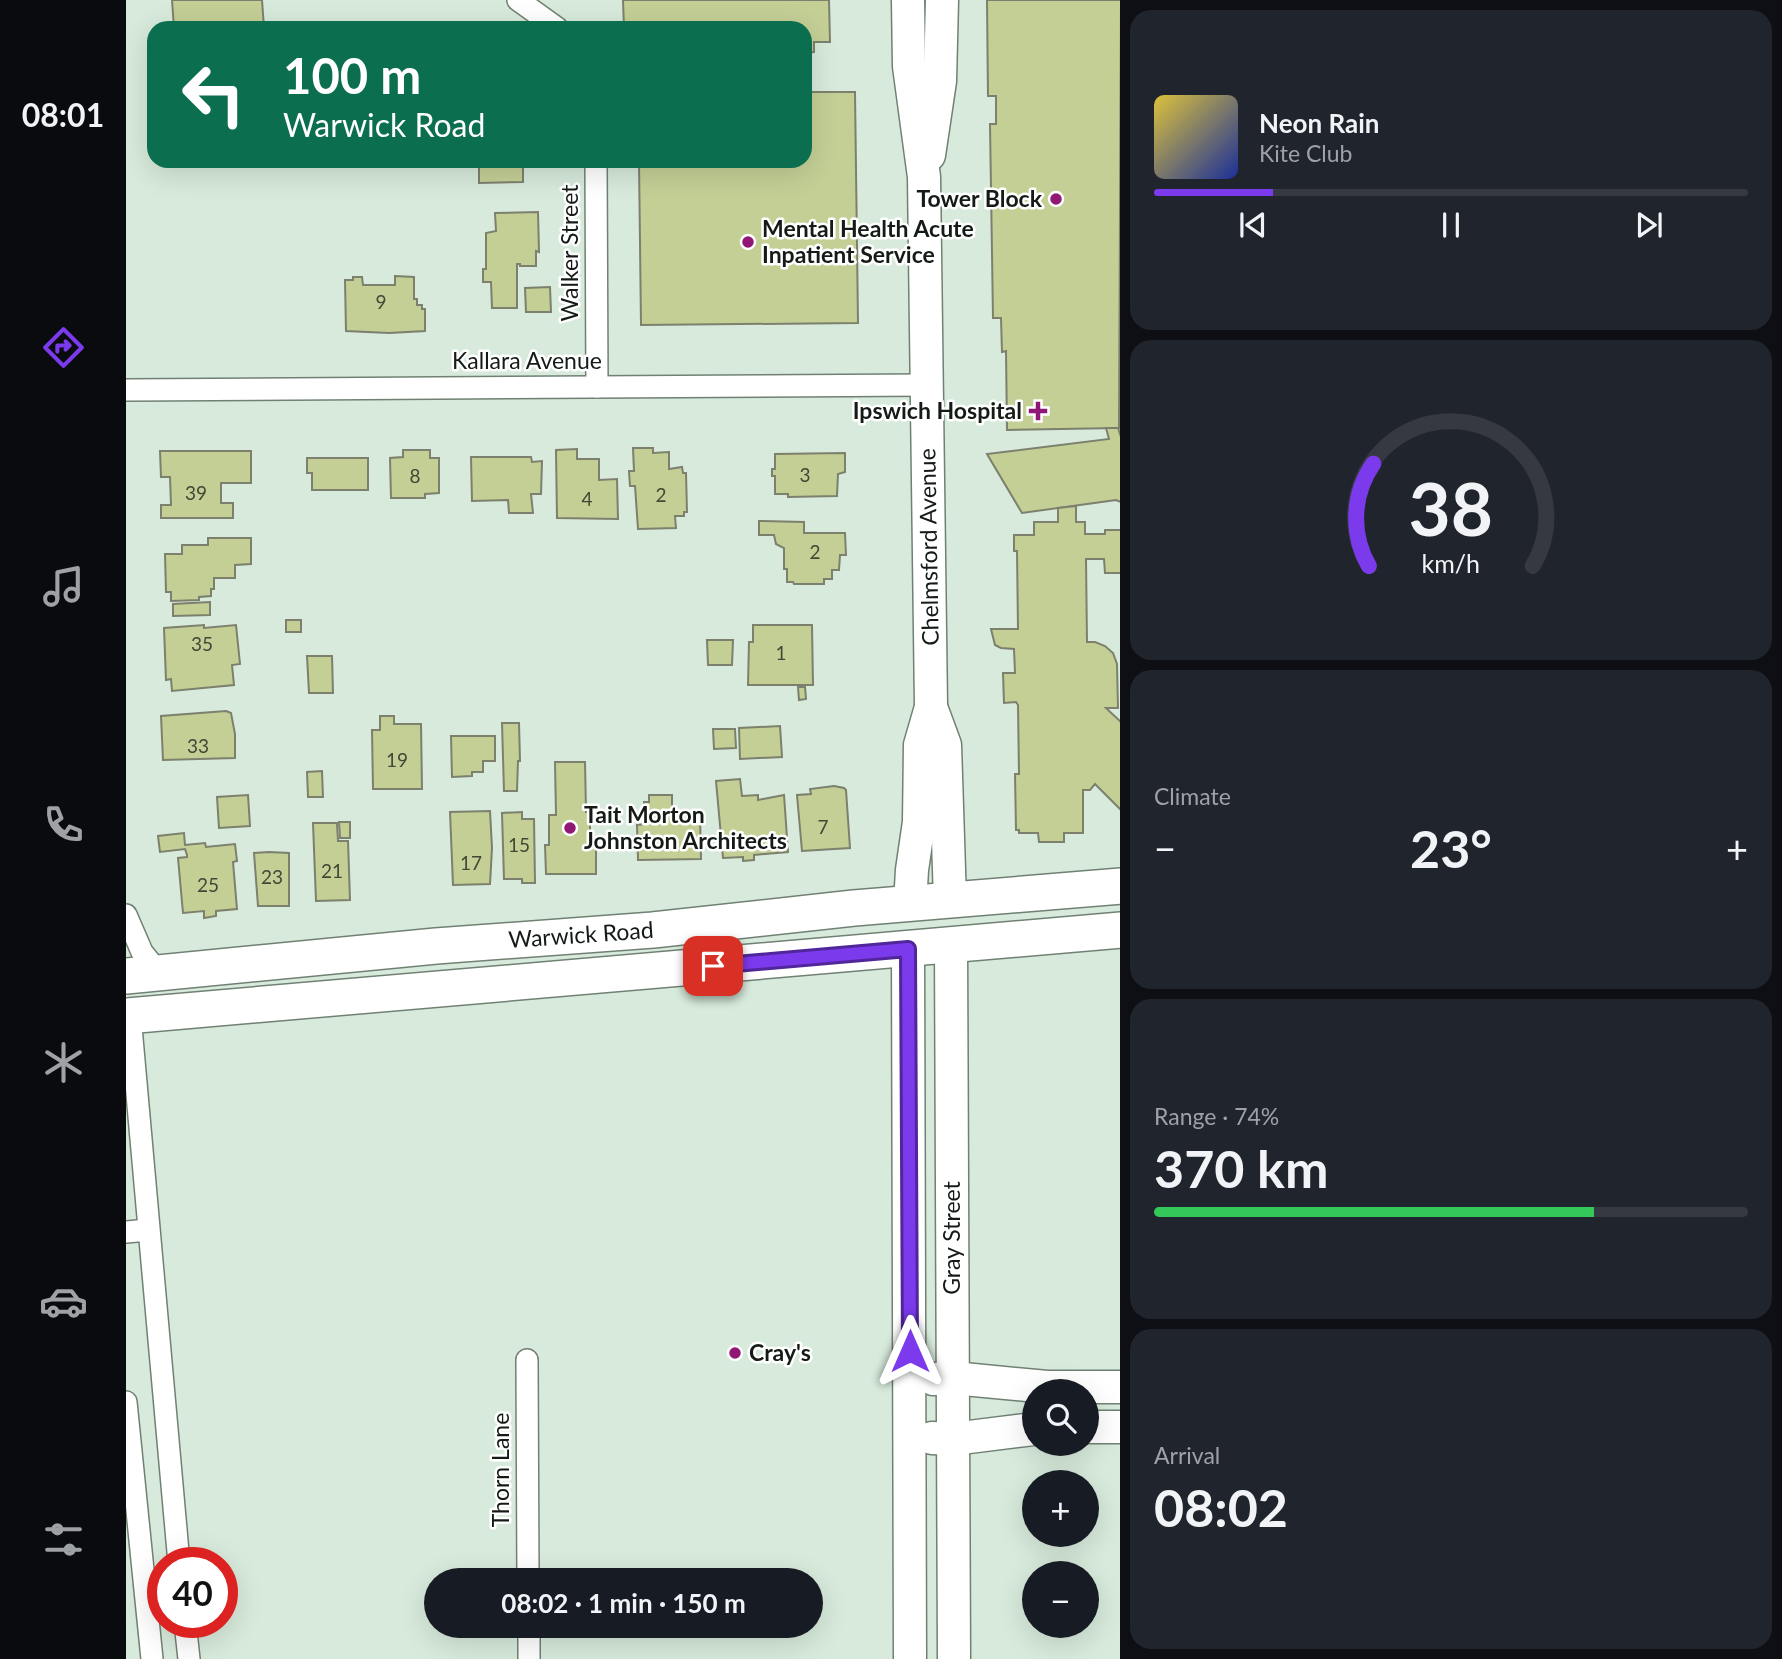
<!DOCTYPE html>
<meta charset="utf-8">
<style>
:root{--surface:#171b24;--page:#20242c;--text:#f1f3f6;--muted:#9ea1a6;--line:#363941;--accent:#7c3aed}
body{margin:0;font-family:Lato,sans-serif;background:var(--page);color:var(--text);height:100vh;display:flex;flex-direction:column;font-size:26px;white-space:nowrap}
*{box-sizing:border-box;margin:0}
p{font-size:23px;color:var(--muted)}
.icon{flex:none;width:38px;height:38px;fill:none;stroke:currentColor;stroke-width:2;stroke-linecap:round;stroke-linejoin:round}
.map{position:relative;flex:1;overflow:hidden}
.drawer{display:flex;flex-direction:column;gap:10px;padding:10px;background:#0d0f14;width:662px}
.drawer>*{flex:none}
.banner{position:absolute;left:21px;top:21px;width:665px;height:147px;border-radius:21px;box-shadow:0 7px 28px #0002;background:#0b6e4f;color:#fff;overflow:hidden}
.buttons{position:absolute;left:896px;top:1379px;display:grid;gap:14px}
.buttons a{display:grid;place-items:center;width:77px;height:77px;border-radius:50%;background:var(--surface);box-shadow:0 7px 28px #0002;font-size:35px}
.speed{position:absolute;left:21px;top:1547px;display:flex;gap:14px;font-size:35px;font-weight:700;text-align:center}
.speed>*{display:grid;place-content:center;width:91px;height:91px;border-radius:50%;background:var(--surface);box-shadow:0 7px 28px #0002;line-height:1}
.speed .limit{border:10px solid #d22;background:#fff;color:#111}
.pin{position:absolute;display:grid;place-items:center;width:60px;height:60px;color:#fff;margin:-30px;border-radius:14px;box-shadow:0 4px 10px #0006}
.me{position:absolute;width:77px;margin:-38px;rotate:0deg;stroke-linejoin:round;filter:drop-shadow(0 0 5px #0008)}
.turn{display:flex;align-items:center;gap:24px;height:147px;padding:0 21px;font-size:32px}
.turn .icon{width:91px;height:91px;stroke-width:2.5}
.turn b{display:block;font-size:49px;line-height:60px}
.big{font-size:52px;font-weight:700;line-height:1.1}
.drawer .card{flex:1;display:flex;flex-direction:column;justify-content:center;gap:10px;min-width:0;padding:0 24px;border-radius:21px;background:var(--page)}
.drawer .dial{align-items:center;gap:0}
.dial svg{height:182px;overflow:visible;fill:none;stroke:var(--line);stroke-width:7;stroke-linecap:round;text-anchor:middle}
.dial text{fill:var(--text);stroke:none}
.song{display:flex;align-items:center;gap:21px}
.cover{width:84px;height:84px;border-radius:10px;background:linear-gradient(135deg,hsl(50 70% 55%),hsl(230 70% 35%))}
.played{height:7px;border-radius:4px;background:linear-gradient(90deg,var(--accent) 20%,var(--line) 20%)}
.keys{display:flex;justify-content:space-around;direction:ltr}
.heat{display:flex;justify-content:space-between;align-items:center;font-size:38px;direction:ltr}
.charge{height:10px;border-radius:5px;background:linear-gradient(90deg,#34c759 74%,var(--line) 0)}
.trip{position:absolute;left:298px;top:1568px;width:399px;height:70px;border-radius:35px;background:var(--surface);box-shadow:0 7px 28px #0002;font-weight:700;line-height:70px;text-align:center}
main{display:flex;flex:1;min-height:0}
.menu{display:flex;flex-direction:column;width:126px;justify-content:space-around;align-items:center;background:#090b0e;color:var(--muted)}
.menu .icon{width:49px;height:49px}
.menu .selected{color:var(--accent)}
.menu b{font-size:32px;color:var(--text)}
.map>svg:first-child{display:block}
</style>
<main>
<nav class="menu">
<b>08:01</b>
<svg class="icon selected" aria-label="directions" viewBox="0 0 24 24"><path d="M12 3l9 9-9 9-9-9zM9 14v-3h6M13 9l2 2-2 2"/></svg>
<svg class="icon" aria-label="music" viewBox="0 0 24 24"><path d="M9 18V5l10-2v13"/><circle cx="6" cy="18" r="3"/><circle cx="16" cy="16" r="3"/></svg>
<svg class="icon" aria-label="phone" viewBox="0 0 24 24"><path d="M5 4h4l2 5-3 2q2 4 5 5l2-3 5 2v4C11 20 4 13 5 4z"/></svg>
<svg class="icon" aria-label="climate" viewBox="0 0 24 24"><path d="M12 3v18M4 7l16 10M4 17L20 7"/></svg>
<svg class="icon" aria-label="car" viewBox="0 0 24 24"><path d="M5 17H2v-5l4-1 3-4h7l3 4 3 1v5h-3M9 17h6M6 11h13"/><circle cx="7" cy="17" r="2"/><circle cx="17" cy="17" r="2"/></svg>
<svg class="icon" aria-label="filters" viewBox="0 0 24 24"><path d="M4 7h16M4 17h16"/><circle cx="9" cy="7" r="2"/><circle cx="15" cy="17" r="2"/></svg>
</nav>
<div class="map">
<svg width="995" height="1659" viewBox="0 0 995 1659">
<rect width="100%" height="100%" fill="#d7eadb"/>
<!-- building -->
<g fill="#c4cf96" stroke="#7c806d" stroke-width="2">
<path d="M 46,0 L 136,0 L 138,28 L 48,28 Z"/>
<path d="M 497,0 L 703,0 L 704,42 L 688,42 L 688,52 L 679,53 L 679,28 L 498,28 Z"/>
<path d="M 861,0 L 995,0 L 993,428 L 881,430 L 880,351 L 876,352 L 875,318 L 867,318 L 864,124 L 870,124 L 870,96 L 862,96 Z"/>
<path d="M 679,92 L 729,92 L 732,323 L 515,325 L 513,161 L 679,161 Z"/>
<path d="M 353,161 L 397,161 L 397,182 L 353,183 Z"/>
<path d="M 412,212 L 413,252 L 410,251 L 410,266 L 394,266 L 394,264 L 391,264 L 391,308 L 366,308 L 365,282 L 357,282 L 357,269 L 360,269 L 360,233 L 370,231 L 369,213 Z"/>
<path d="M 269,276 L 288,277 L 288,299 L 291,299 L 291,305 L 296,305 L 296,309 L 299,309 L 299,331 L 263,333 L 220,331 L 219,280 L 227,280 L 227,277 L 236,277 L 237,285 L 269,285 Z"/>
<path d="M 424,287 L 425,312 L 400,312 L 399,288 Z"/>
<path d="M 980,428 L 992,428 L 995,437 L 995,502 L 990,500 L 896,513 L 861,454 L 983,439 Z"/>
<path d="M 507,448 L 527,448 L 527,453 L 543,452 L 543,469 L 556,467 L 557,473 L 560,473 L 561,512 L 558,512 L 558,516 L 549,516 L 550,528 L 512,529 L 509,486 L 504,486 L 503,471 L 508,471 Z"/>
<path d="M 451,449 L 451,459 L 473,459 L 473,480 L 491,479 L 492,519 L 431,518 L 430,450 Z"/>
<path d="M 277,450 L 304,450 L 304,458 L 313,458 L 313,493 L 299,494 L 299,498 L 265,498 L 264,458 L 277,457 Z"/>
<path d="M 34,451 L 125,451 L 125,483 L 95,483 L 95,503 L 107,503 L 107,518 L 35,518 L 35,505 L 45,505 L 44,477 L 35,477 Z"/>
<path d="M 719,453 L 719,472 L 712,474 L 711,496 L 662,497 L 662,494 L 649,494 L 649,476 L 646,476 L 646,469 L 649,469 L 649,454 Z"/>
<path d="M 345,457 L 405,457 L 406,462 L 416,461 L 415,494 L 405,494 L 407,513 L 383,513 L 382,500 L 346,501 Z"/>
<path d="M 181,458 L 242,458 L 242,490 L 186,490 L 186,473 L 181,473 Z"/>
<path d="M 950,506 L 950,522 L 959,522 L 959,534 L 979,534 L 979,530 L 995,530 L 995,573 L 979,573 L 978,559 L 960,559 L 961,642 L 969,642 L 979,646 L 987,653 L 991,664 L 992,708 L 980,708 L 995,722 L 995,810 L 969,784 L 964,790 L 957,790 L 957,833 L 938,833 L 938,842 L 913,842 L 912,833 L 893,833 L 893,830 L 890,830 L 889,774 L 893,774 L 892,705 L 890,702 L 878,703 L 877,673 L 889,673 L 888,649 L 875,648 L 869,645 L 865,629 L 892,629 L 891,551 L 888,551 L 888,535 L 908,535 L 908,522 L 932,522 L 932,508 Z"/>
<path d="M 633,521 L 678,522 L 678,533 L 719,533 L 720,555 L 714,555 L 713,570 L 706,570 L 706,579 L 698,579 L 698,584 L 668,584 L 667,582 L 661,582 L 661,569 L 658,569 L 658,548 L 650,544 L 648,535 L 633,535 Z"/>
<path d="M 82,538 L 125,538 L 125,564 L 109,565 L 109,578 L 88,578 L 88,589 L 85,589 L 85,596 L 73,597 L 73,600 L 45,601 L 45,592 L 40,592 L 39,554 L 56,554 L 56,545 L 82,545 Z"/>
<path d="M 84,602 L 84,615 L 47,616 L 47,604 Z"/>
<rect x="160" y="620" width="15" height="12"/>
<path d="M 78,625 L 78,628 L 110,625 L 114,664 L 106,665 L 108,685 L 46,691 L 45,679 L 40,680 L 38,628 Z"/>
<path d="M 627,625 L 686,625 L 687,685 L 622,685 L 623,642 L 627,642 Z"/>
<path d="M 581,640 L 607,640 L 606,665 L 582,665 Z"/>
<path d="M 181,656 L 206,656 L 207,693 L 183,693 Z"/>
<path d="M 672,687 L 679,687 L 680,699 L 673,700 Z"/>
<path d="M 100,711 L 105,713 L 109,734 L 109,758 L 37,760 L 35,716 Z"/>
<path d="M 254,716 L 268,716 L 268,724 L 295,724 L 296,789 L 247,789 L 246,730 L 254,730 Z"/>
<path d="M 376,723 L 393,723 L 394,761 L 392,761 L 391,791 L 378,791 Z"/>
<path d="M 654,726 L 656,757 L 614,759 L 613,728 Z"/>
<path d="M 587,729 L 609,729 L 610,748 L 588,749 Z"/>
<path d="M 325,736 L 369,736 L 369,761 L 357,761 L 357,772 L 346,772 L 346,776 L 326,777 Z"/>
<path d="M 429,762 L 459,762 L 460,812 L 464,812 L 464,842 L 470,842 L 470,874 L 420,874 L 419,845 L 423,845 L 423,815 L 430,815 Z"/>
<path d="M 196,771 L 197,797 L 182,797 L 181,772 Z"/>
<path d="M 614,779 L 616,796 L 632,795 L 632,800 L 658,795 L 662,852 L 628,855 L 628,860 L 617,861 L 617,857 L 597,858 L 590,781 Z"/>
<path d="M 708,786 L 718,788 L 720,790 L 724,848 L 676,851 L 671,795 L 685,794 L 684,789 Z"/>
<path d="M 122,795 L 124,826 L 93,828 L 91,797 Z"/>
<path d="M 523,795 L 546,795 L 546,815 L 574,815 L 575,859 L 512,860 L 511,825 L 519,824 L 518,802 L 523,802 Z"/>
<path d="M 364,811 L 366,848 L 364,884 L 327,885 L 324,812 Z"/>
<path d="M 396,812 L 396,819 L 408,819 L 409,883 L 396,883 L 396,879 L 378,879 L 376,813 Z"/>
<path d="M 213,822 L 224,822 L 224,838 L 214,838 Z"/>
<path d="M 187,823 L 211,823 L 212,841 L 222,841 L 224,900 L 190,901 Z"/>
<path d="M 58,833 L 59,845 L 79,843 L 80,847 L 109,844 L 111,861 L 107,862 L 111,909 L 90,911 L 90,916 L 78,918 L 78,911 L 57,913 L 52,858 L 61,857 L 61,855 L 59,849 L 34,852 L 32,836 Z"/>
<path d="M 143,852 L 163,853 L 163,906 L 132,906 L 128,853 Z"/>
</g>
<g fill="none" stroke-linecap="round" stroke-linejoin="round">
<!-- street casing -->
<g stroke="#708173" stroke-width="24">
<g id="street">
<path d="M 392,0 L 431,28"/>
<path d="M 470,161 L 471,387"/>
<path d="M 0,390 L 802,385"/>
<path d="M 0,915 L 16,952 L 33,973"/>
<path d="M 0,1012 L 4,1016 L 53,1563"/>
<path d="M 0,1232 L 22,1230"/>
<path d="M 401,1360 L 402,1580"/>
<path d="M 0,1402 L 26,1659"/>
<path d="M 59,1622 L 63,1659"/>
<path d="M 403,1626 L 403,1659"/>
</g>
</g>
<!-- secondary casing -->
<g stroke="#708173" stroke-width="35">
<g id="secondary">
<path d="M 782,0 L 783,66 L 798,177 L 805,707 L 794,745 L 793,822 L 786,870 L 784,904"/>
<path d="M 803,155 L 814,81 L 816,0"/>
<path d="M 805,707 L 819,745 L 824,901"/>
<path d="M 825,945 L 828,1659"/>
<path d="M 782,949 L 784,1659"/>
<path d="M 807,1379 L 827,1378 L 921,1387 L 995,1387"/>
<path d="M 961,1427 L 995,1427"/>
<path d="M 806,1438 L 827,1439 L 908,1429"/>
</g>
</g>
<!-- primary casing -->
<g stroke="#708173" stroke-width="38">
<g id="primary">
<path d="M 0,976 L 310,946 L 527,930 L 728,908 L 995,886"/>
<path d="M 0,1016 L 995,930"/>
</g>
</g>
<!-- street -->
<use href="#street" stroke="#fff" stroke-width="21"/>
<!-- secondary -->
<use href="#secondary" stroke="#fff" stroke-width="32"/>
<!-- primary -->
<use href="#primary" stroke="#fff" stroke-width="35"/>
</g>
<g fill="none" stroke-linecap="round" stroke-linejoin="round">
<!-- route casing -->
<g stroke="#51269a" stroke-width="18">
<path id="route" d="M 587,966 L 782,949 L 784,1351"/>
</g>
<!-- route -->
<use href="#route" stroke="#7c3aed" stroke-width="12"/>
</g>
<!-- markers -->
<g fill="#901775" stroke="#fff" stroke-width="2.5">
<circle cx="930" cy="199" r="7"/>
<circle cx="622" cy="242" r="7"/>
<path d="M908.5 400.5h7v7h7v7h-7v7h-7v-7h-7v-7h7z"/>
<circle cx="444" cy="828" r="7"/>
<circle cx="609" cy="1353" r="7"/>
</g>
<g text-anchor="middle" stroke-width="5" stroke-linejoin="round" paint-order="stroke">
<!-- number labels -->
<g font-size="19" fill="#404836">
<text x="255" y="309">9</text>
<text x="679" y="482">3</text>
<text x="289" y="483">8</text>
<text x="70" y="500">39</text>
<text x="535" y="502">2</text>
<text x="461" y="506">4</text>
<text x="689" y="559">2</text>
<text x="76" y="651">35</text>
<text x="655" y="660">1</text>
<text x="72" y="753">33</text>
<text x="271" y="767">19</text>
<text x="697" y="834">7</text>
<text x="393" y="852">15</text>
<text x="345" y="870">17</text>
<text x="206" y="878">21</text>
<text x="146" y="884">23</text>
<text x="82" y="892">25</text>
</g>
<!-- poi labels -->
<g font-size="23" font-weight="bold" fill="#141b16" stroke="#fff" text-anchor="start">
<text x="916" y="207" text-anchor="end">Tower Block</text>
<text x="636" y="237">Mental Health Acute<tspan x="636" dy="26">Inpatient Service</tspan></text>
<text x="896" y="419" text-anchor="end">Ipswich Hospital</text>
<text x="458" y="823">Tait Morton<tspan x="458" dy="26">Johnston Architects</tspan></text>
<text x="623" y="1361">Cray's</text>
</g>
<!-- street labels -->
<g font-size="23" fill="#141b16" stroke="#fff">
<text transform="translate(444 253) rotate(-90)" y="8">Walker Street</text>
<text x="401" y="369">Kallara Avenue</text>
<text transform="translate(803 547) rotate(-91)" y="8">Chelmsford Avenue</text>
<text transform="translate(455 935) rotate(-4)" y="8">Warwick Road</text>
<text transform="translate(826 1238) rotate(-90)" y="8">Gray Street</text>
<text transform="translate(375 1470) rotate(-90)" y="8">Thorn Lane</text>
</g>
</g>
</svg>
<div class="buttons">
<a><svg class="icon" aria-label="search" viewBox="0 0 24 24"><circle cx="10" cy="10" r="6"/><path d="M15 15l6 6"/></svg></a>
<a>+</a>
<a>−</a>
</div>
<div class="speed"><div class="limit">40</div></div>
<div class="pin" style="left:587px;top:966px;background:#d93025"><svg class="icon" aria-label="arrive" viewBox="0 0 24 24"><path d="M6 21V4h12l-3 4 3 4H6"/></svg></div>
<svg class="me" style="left:784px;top:1351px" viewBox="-20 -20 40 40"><path d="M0-17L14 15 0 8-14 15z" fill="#7c3aed" stroke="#fff" stroke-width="4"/></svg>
<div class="trip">08:02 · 1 min · 150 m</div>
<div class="banner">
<div class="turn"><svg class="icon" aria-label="left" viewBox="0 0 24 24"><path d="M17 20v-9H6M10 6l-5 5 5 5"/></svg><div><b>100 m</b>Warwick Road</div></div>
</div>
</div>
<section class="drawer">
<div class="card">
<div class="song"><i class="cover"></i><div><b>Neon Rain</b><p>Kite Club</p></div></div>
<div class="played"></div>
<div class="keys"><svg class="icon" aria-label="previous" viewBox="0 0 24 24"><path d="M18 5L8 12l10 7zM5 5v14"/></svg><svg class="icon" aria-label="pause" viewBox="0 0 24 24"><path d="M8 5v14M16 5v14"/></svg><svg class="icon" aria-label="next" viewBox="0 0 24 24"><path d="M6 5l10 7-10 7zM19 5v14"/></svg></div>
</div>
<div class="card dial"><svg viewBox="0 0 100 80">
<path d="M14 69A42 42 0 1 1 86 69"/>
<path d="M14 69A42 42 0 0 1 16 24" stroke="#7c3aed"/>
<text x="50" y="56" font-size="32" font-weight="700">38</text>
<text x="50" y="72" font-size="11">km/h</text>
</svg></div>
<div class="card"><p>Climate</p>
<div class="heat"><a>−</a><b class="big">23°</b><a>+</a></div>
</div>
<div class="card"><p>Range · 74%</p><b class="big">370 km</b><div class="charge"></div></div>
<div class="card"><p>Arrival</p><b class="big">08:02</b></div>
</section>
</main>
